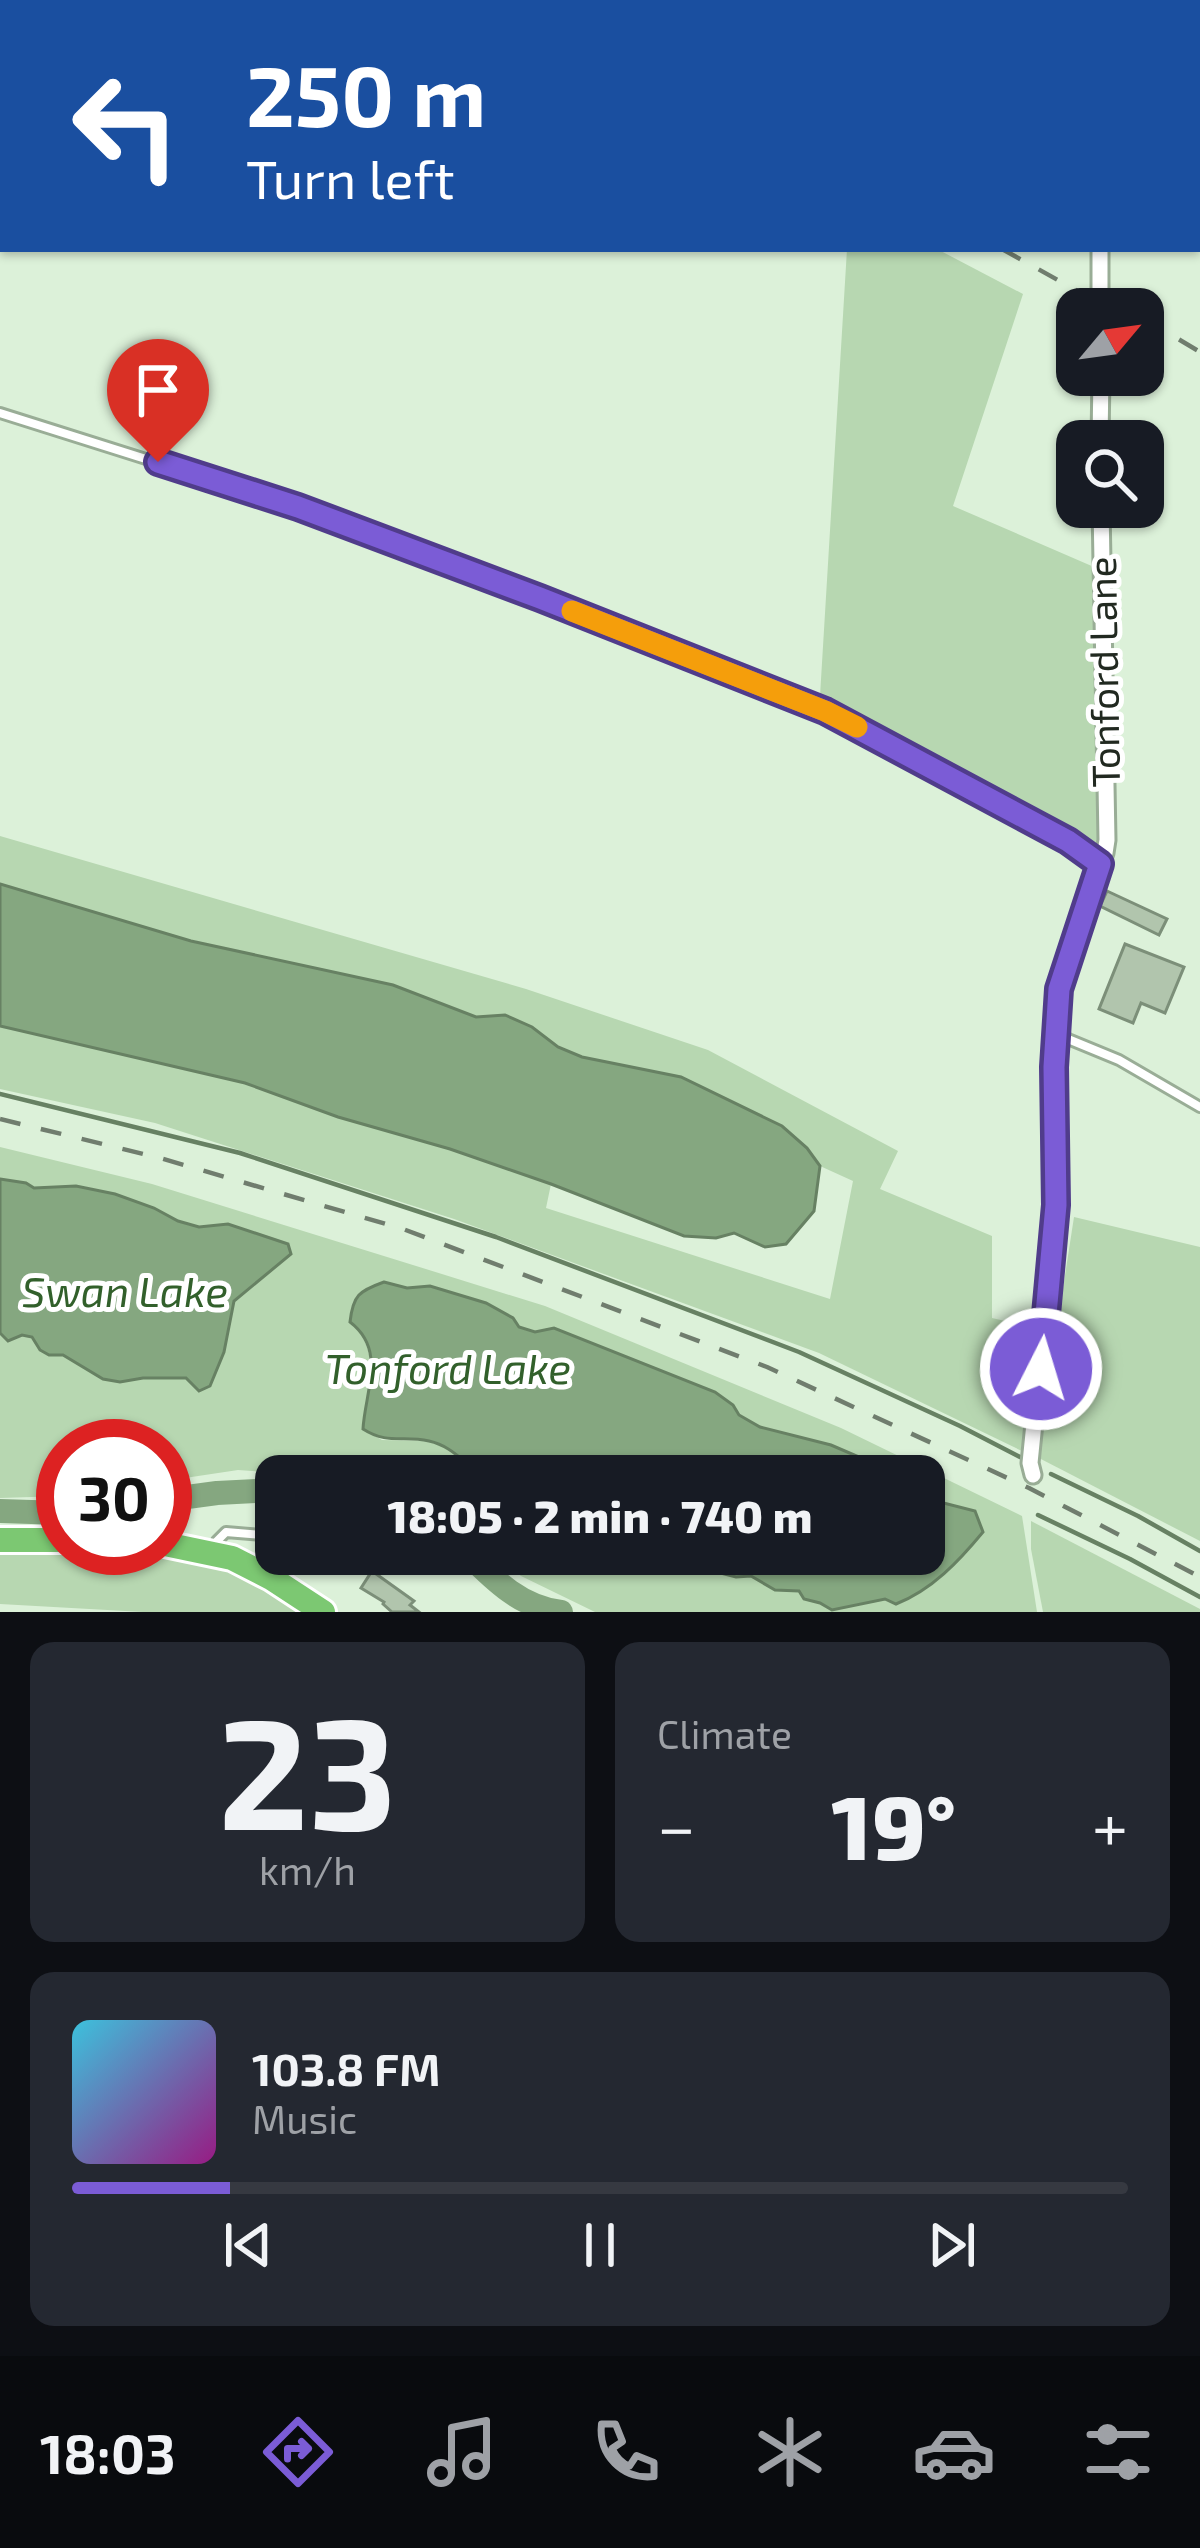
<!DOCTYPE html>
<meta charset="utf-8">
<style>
:root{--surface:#171b24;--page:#242831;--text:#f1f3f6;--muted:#9ea1a6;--line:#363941;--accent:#7b5cd6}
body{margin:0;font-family:"Exo 2",sans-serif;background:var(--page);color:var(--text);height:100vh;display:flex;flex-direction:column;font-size:45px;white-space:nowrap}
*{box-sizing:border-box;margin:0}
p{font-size:39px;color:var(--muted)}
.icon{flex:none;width:66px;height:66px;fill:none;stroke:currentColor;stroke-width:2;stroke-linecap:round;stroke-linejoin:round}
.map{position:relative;height:1612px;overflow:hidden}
.side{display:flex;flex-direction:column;gap:30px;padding:30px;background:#0d0f14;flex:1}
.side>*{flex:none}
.top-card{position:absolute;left:0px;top:0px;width:1200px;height:252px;box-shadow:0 3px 9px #0004;background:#1a4fa0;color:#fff;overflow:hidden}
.needle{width:78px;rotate:61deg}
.buttons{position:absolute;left:1056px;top:288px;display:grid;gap:24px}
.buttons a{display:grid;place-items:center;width:108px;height:108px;border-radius:24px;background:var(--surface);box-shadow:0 3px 9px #0004;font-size:60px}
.speed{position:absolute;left:36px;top:1419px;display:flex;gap:24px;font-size:60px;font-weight:700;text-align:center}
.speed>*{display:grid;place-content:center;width:156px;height:156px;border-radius:50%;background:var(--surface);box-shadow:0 3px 9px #0004;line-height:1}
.speed .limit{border:18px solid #d22;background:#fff;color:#111}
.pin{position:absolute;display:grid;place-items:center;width:102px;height:102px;color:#fff;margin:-123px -51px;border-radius:50% 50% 50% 0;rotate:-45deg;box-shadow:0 0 12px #0007}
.pin .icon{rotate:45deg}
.me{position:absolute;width:132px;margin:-66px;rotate:5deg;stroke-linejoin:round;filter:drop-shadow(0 0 9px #0008)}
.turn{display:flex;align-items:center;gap:42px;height:252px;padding:0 48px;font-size:54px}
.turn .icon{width:156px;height:156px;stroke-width:2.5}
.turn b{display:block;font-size:84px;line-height:102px}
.big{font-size:90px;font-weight:800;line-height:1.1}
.side .widget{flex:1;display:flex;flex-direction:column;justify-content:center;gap:18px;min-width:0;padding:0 42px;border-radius:24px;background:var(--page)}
.side .dial{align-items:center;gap:0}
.dial b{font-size:156px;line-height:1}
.song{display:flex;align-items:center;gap:36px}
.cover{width:144px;height:144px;border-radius:18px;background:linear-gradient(135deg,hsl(190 70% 55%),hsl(310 70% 35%))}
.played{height:12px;border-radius:6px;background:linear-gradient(90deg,var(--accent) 15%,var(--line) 15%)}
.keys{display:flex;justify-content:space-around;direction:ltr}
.heat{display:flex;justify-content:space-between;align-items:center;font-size:66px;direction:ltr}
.side .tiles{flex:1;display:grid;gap:30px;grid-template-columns:1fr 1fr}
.widget:last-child{grid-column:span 2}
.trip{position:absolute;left:255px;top:1455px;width:690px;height:120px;border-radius:24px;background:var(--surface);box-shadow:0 3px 9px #0004;font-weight:800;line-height:120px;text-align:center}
.tab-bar{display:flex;height:192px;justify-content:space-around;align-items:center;background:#090b0e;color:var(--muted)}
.tab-bar .icon{width:84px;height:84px}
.tab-bar .on{color:var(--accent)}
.tab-bar b{font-size:54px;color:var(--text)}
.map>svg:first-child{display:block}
</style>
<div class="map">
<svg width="1200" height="1612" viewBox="0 0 1200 1612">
<rect width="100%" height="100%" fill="#dcf1d9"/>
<!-- green -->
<g fill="#b7d7b1">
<path d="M 847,249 L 937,249 L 1023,294 L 953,506 L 1094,567 L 1100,673 L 1102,846 L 820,696 Z"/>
<path d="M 0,836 L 526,989 L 708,1050 L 898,1151 L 880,1189 L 992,1236 L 992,1318 L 1036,1328 L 1026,1373 L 1024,1452 L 819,1353 L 454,1219 L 155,1123 L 0,1089 L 0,1026 L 245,1083 L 338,1117 L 450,1149 L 551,1184 L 546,1208 L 830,1299 L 853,1181 L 820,1166 L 807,1148 L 558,1047 L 532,1027 L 505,1015 L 476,1017 L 393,985 L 191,941 L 0,884 Z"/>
<path d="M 0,1147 L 152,1184 L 545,1306 L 841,1428 L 1022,1516 L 1037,1612 L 595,1612 L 521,1576 L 492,1554 L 647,1554 L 736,1577 L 751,1576 L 775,1590 L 799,1591 L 804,1599 L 820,1603 L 832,1610 L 885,1599 L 896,1604 C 930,1591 961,1561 983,1531 L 946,1505 L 924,1498 L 924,1476 L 898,1476 L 893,1472 L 831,1445 L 760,1427 L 739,1415 L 733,1405 L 715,1392 L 555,1328 L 535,1332 L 519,1327 L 513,1318 L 486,1303 L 430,1286 L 407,1288 L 384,1282 L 359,1329 C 382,1373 365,1385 363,1429 L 382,1440 L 430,1441 L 455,1451 L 468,1466 L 499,1476 L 322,1476 L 238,1470 L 165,1481 L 165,1446 L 63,1446 L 63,1496 L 0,1498 L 0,1333 L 8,1341 L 22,1335 L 32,1337 L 40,1350 L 63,1355 L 103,1379 L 120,1382 L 143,1378 L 186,1378 L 210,1386 L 224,1352 L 234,1301 L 291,1253 L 288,1244 L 228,1224 L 199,1227 L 177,1221 L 154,1208 L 115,1194 L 76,1186 L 34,1188 L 26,1183 L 0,1179 Z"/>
<path d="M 1074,1217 L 1200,1247 L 1200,1541 L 1037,1457 Z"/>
<path d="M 1031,1521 L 1200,1609 L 1200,1612 L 1043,1612 L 1031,1549 Z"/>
<path d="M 120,1549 L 209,1563 L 246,1578 L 298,1612 L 143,1612 L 0,1604 L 0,1550 Z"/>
</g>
<!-- water -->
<g fill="#85a780" stroke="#678163" stroke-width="3">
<path d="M 0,884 L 191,941 L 393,985 L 476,1017 L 505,1015 L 532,1027 L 558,1047 L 582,1057 L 681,1077 L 782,1126 L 807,1148 L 820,1166 L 814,1211 L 786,1244 L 765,1247 L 734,1233 L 716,1238 L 684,1236 L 551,1184 L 450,1149 L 338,1117 L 245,1083 L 0,1026 Z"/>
<path d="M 0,1179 L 26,1183 L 34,1188 L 76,1186 L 115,1194 L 154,1208 L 178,1221 L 199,1227 L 228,1224 L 288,1244 L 291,1254 L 234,1301 L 224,1352 L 210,1386 L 199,1391 L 186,1378 L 143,1378 L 120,1382 L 103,1379 L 63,1355 L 49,1355 L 40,1350 L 32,1337 L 22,1335 L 8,1341 L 0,1333 Z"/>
<path d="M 384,1282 L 407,1288 L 430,1286 L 486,1303 L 513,1318 L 519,1327 L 535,1332 L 554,1328 L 715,1392 L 733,1405 L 739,1415 L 760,1427 L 831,1445 L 894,1472 L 898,1476 L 499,1476 L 489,1472 L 478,1472 C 461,1460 451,1446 429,1441 C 403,1435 388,1445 363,1429 C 365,1392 387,1350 350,1322 C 353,1295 359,1291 384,1282 Z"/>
<path d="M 924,1498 L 975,1511 L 983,1532 C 959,1561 932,1590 896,1604 L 885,1599 L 832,1610 L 820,1603 L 804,1599 L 799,1591 L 775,1590 L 751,1576 L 736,1577 L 701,1568 L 675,1569 L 658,1562 L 654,1557 L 647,1554 L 924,1554 Z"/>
</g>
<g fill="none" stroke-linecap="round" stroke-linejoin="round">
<!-- stream -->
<g stroke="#678163" stroke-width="4.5">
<path d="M 0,1094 L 240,1153 L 496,1237 L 799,1352 L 960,1426 L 1020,1457"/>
<path d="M 1051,1474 L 1138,1516 L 1200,1551"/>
<path d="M 1038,1515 L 1130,1559 L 1200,1597"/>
</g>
<!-- river -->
<g stroke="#85a780" stroke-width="24">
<path d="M 165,1500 L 217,1493 L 276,1490"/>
<path d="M 0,1511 L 63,1513"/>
<path d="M 468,1554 C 495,1581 521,1607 561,1612"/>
</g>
</g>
<!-- building -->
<g fill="#b1c5ad" stroke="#7c8f79" stroke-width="3">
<path d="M 1107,891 L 1167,919 L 1159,935 L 1100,906 Z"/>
<path d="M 1125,944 L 1184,967 L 1165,1013 L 1141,1003 L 1133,1023 L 1099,1009 Z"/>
<path d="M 372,1571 L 414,1601 L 410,1605 L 419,1612 L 392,1612 L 383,1604 L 384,1602 L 361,1588 Z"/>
</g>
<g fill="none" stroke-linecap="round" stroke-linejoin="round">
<!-- service casing -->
<g stroke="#99ad96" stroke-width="14">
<g id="service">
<path d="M 0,413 L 298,507 L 540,598 L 825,711 L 1068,841 L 1100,864"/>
<path d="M 1057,1029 L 1068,1039 L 1119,1060 L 1200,1107"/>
<path d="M 214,1551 L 217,1541 L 226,1532 L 276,1536"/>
</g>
</g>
<!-- minor casing -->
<g stroke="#99ad96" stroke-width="21">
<g id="minor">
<path d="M 1095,3 L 1095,0"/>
<path d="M 1100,249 L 1100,309"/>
<path d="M 1100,441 L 1101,375"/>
<path d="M 1033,1475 L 1030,1463 L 1056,1205 L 1054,1067 L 1059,989 L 1105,853 L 1107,840 L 1101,507"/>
</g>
</g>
<!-- trunk casing -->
<g stroke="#fff" stroke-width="30">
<g id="trunk">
<path d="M 0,1540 L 63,1540"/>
<path d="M 165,1544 L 232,1558 L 271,1578 L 323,1612"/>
</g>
</g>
<!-- service -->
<use href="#service" stroke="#fff" stroke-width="8"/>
<!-- minor -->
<use href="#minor" stroke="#fff" stroke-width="15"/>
<!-- trunk -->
<use href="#trunk" stroke="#7cc872" stroke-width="24"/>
<!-- rail -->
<g stroke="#707d6e" stroke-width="4.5" stroke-dasharray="21 21" stroke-linecap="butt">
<path d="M 258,0 L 272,3"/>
<path d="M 297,0 L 311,3"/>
<path d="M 1002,249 L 1110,309"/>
<path d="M 1143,318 L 1200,352"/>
<path d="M 0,1119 L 160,1158 L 403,1229 L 767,1367 L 1029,1488 L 1200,1577"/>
</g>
</g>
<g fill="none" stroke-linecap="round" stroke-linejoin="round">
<!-- route casing -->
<g stroke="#503c8b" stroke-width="30">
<path id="route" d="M 158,462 L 298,507 L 540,598 L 825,711 L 1068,841 L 1100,864 L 1059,989 L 1054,1067 L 1056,1205 L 1041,1369"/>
</g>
<!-- route -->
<use href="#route" stroke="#7b5cd6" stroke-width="21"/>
<!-- slow -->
<path stroke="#f59e0b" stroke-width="21" d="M 572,611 L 825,711 L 857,727"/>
</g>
<g text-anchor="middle" stroke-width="10" stroke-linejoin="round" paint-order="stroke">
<!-- street labels -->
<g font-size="39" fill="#212920" stroke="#fff">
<text transform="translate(1104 672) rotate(-91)" y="14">Tonford Lane</text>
</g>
<!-- water labels -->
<g font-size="42" font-style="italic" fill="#32602b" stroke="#fff">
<text x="125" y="1307">Swan Lake</text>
<text x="448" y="1384">Tonford Lake</text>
</g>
</g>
</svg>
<div class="buttons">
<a><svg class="needle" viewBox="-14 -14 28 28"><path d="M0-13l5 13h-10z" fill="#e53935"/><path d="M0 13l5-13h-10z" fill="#9ea1a6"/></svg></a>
<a><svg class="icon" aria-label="search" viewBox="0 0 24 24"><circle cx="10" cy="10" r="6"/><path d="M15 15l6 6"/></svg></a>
</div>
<div class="speed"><div class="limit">30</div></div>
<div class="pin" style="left:158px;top:462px;background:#d93025"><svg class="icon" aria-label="arrive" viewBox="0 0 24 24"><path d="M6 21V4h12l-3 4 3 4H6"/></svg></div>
<svg class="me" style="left:1041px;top:1369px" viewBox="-20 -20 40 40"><circle r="17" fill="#7b5cd6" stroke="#fff" stroke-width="3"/><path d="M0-11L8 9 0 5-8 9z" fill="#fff"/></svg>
<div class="trip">18:05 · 2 min · 740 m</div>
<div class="top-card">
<div class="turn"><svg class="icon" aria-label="left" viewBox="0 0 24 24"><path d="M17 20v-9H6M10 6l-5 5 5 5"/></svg><div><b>250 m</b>Turn left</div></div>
</div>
</div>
<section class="side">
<div class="tiles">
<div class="widget dial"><b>23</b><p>km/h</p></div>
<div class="widget"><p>Climate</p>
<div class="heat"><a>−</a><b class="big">19°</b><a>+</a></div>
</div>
<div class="widget">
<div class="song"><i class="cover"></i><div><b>103.8 FM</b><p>Music</p></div></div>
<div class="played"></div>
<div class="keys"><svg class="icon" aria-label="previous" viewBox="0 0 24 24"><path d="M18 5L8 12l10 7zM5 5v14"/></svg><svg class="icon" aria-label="pause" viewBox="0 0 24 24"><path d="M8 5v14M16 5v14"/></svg><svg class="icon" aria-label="next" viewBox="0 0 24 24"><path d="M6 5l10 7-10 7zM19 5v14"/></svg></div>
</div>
</div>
</section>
<nav class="tab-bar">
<b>18:03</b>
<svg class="icon on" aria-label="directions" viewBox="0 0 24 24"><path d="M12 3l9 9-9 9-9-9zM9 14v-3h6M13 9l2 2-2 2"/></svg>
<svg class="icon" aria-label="music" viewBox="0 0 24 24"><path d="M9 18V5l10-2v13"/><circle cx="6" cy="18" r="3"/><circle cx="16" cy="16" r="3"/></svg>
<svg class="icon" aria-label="phone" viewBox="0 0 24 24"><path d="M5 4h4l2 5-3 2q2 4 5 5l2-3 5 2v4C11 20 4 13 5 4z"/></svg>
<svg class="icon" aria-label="climate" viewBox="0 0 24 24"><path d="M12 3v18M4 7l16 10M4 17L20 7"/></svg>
<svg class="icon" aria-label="car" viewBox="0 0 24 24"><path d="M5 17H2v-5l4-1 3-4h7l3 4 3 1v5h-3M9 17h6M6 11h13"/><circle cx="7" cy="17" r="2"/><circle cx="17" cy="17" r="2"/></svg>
<svg class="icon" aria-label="filters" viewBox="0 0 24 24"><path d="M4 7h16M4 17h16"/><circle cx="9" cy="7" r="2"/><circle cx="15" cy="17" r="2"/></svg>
</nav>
